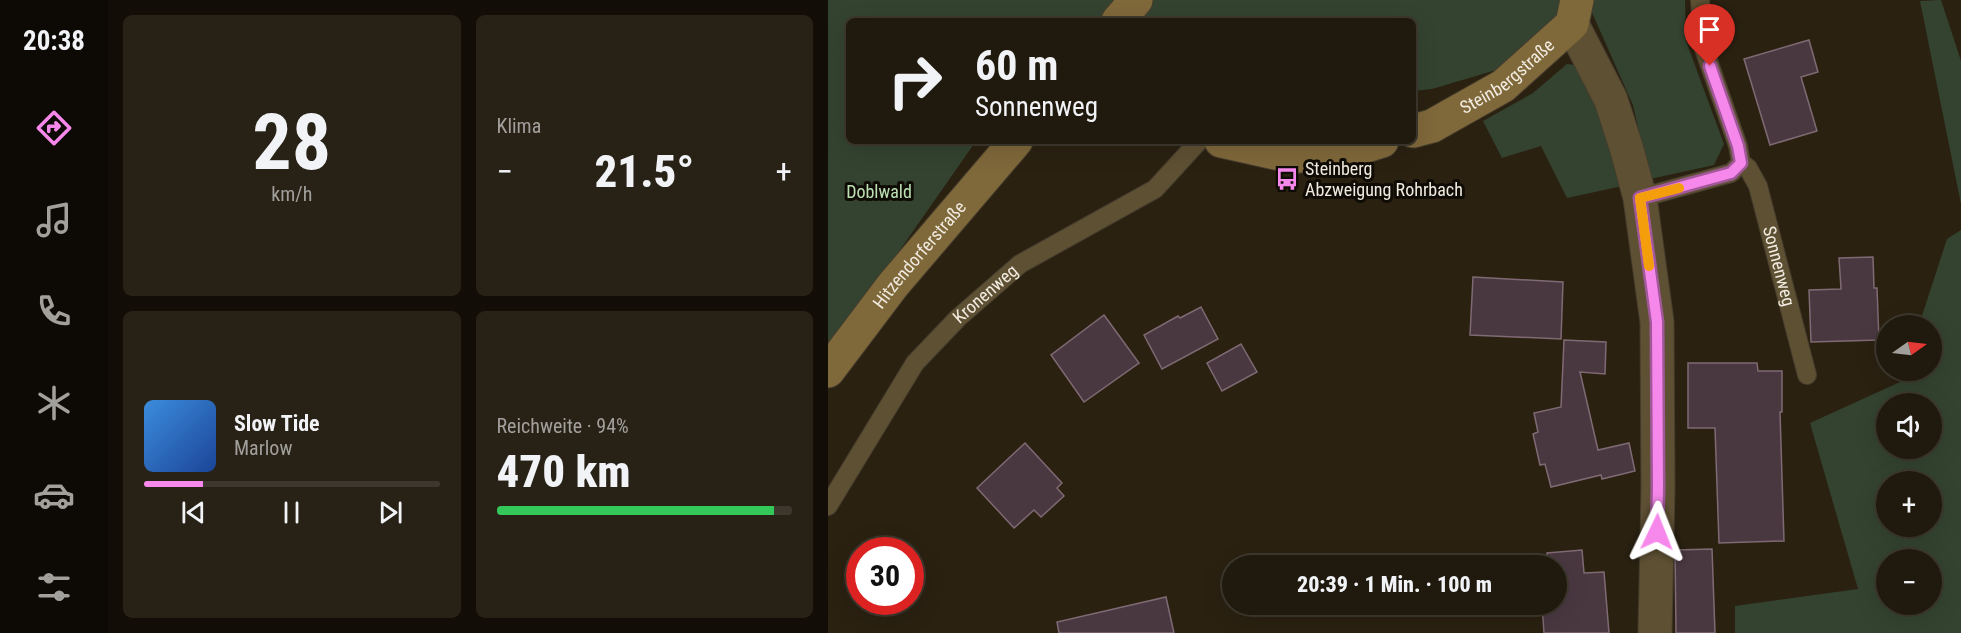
<!DOCTYPE html>
<html lang="de">
<meta charset="utf-8">
<style>
:root{--surface:#20190d;--page:#282216;--text:#f1f3f6;--muted:#a2a09d;--line:#3d382e;--accent:#f788eb}
body{margin:0;font-family:"Roboto Condensed",sans-serif;background:var(--page);color:var(--text);height:100vh;display:flex;flex-direction:column;font-size:22px;white-space:nowrap}
*{box-sizing:border-box;margin:0}
p{font-size:20px;color:var(--muted)}
.icon{flex:none;width:33px;height:33px;fill:none;stroke:currentColor;stroke-width:2;stroke-linecap:round;stroke-linejoin:round}
.map{position:relative;flex:1;overflow:hidden}
.drawer{display:flex;flex-direction:column;gap:15px;padding:15px;background:#120e07;width:720px}
.drawer>*{flex:none}
.guide{position:absolute;left:18px;top:18px;width:570px;height:126px;border-radius:9px;box-shadow:0 6px 24px #0002,0 0 0 2px var(--line);background:#20190d;color:var(--text);overflow:hidden}
.needle{width:39px;rotate:76deg}
.tools{position:absolute;left:1048px;top:315px;display:grid;gap:12px}
.tools a{display:grid;place-items:center;width:66px;height:66px;border-radius:50%;background:var(--surface);box-shadow:0 6px 24px #0002,0 0 0 2px var(--line);font-size:30px}
.speed{position:absolute;left:18px;top:537px;display:flex;gap:12px;font-size:30px;font-weight:700;text-align:center}
.speed>*{display:grid;place-content:center;width:78px;height:78px;border-radius:50%;background:var(--surface);box-shadow:0 6px 24px #0002,0 0 0 2px var(--line);line-height:1}
.speed .limit{border:9px solid #d22;background:#fff;color:#111}
.pin{position:absolute;display:grid;place-items:center;width:51px;height:51px;color:#fff;margin:-62px -26px;border-radius:50% 50% 50% 0;rotate:-45deg;box-shadow:0 0 6px #0007}
.pin .icon{rotate:45deg}
.me{position:absolute;width:66px;margin:-33px;rotate:2deg;stroke-linejoin:round;filter:drop-shadow(0 0 4px #0008)}
.turn{display:flex;align-items:center;gap:21px;height:126px;padding:0 30px;font-size:27px}
.turn .icon{width:78px;height:78px;stroke-width:2.5}
.turn b{display:block;font-size:42px;line-height:51px}
.big{font-size:45px;font-weight:800;line-height:1.1}
.drawer .widget{flex:1;display:flex;flex-direction:column;justify-content:center;gap:9px;min-width:0;padding:0 21px;border-radius:9px;background:var(--page)}
.drawer .dial{align-items:center;gap:0}
.dial b{font-size:78px;line-height:1}
.song{display:flex;align-items:center;gap:18px}
.cover{width:72px;height:72px;border-radius:9px;background:linear-gradient(135deg,hsl(210 70% 55%),hsl(220 70% 35%))}
.played{height:6px;border-radius:3px;background:linear-gradient(90deg,var(--accent) 20%,var(--line) 20%)}
.keys{display:flex;justify-content:space-around;direction:ltr}
.heat{display:flex;justify-content:space-between;align-items:center;font-size:33px;direction:ltr}
.charge{height:9px;border-radius:4px;background:linear-gradient(90deg,#34c759 94%,var(--line) 0)}
.drawer .tiles{flex:1;display:grid;gap:15px;grid-template-columns:repeat(2,1fr)}
.trip{position:absolute;left:394px;top:555px;width:345px;height:60px;border-radius:30px;background:var(--surface);box-shadow:0 6px 24px #0002,0 0 0 2px var(--line);font-weight:800;line-height:60px;text-align:center}
main{display:flex;flex:1;min-height:0}
.tabs{display:flex;flex-direction:column;width:108px;justify-content:space-around;align-items:center;background:#0d0a05;color:var(--muted)}
.tabs .icon{width:42px;height:42px}
.tabs .selected{color:var(--accent)}
.tabs b{font-size:27px;color:var(--text)}
.map>svg:first-child{display:block}
</style>
<main>
<nav class="tabs">
<b>20:38</b>
<svg class="icon selected" aria-label="directions" viewBox="0 0 24 24"><path d="M12 3l9 9-9 9-9-9zM9 14v-3h6M13 9l2 2-2 2"/></svg>
<svg class="icon" aria-label="music" viewBox="0 0 24 24"><path d="M9 18V5l10-2v13"/><circle cx="6" cy="18" r="3"/><circle cx="16" cy="16" r="3"/></svg>
<svg class="icon" aria-label="phone" viewBox="0 0 24 24"><path d="M5 4h4l2 5-3 2q2 4 5 5l2-3 5 2v4C11 20 4 13 5 4z"/></svg>
<svg class="icon" aria-label="climate" viewBox="0 0 24 24"><path d="M12 3v18M4 7l16 10M4 17L20 7"/></svg>
<svg class="icon" aria-label="car" viewBox="0 0 24 24"><path d="M5 17H2v-5l4-1 3-4h7l3 4 3 1v5h-3M9 17h6M6 11h13"/><circle cx="7" cy="17" r="2"/><circle cx="17" cy="17" r="2"/></svg>
<svg class="icon" aria-label="filters" viewBox="0 0 24 24"><path d="M4 7h16M4 17h16"/><circle cx="9" cy="7" r="2"/><circle cx="15" cy="17" r="2"/></svg>
</nav>
<section class="drawer">
<div class="tiles">
<div class="widget dial"><b>28</b><p>km/h</p></div>
<div class="widget"><p>Klima</p>
<div class="heat"><a>−</a><b class="big">21.5°</b><a>+</a></div>
</div>
<div class="widget">
<div class="song"><i class="cover"></i><div><b>Slow Tide</b><p>Marlow</p></div></div>
<div class="played"></div>
<div class="keys"><svg class="icon" aria-label="previous" viewBox="0 0 24 24"><path d="M18 5L8 12l10 7zM5 5v14"/></svg><svg class="icon" aria-label="pause" viewBox="0 0 24 24"><path d="M8 5v14M16 5v14"/></svg><svg class="icon" aria-label="next" viewBox="0 0 24 24"><path d="M6 5l10 7-10 7zM19 5v14"/></svg></div>
</div>
<div class="widget"><p>Reichweite · 94%</p><b class="big">470 km</b><div class="charge"></div></div>
</div>
</section>
<div class="map">
<svg width="1133" height="633" viewBox="0 0 1133 633">
<rect width="100%" height="100%" fill="#2a2111"/>
<!-- green -->
<g fill="#344330" fill-rule="evenodd">
<path d="M 0,0 L 734,0 L 731,13 L 668,70 L 604,89 L 585,91 L 585,21 L 21,21 L 21,141 L 148,141 L 0,353 Z"/>
<path d="M 765,0 L 857,0 L 858,41 L 896,144 L 886,165 L 822,179 L 805,105 L 762,8 Z"/>
<path d="M 1113,0 L 1133,61 L 1133,204 L 1092,1 Z"/>
<path d="M 739,64 L 756,66 L 799,185 L 739,198 L 713,146 L 674,158 L 655,121 L 705,93 Z"/>
<path d="M 1133,230 L 1133,633 L 907,633 L 907,606 L 1030,589 L 982,423 L 1072,382 L 1076,371 L 1104,370 L 1104,326 L 1091,325 L 1119,239 ZM 1059,404 L 1104,404 L 1104,448 L 1059,448 ZM 1059,482 L 1104,482 L 1104,526 L 1059,526 ZM 1059,560 L 1104,560 L 1104,604 L 1059,604 Z"/>
</g>
<!-- building -->
<g fill="#4a3841" stroke="#7f6a74" stroke-width="1.5">
<path d="M 981,40 L 990,72 L 973,77 L 989,131 L 942,145 L 916,59 Z"/>
<path d="M 1045,257 L 1046,288 L 1049,288 L 1051,340 L 983,342 L 981,290 L 1013,289 L 1011,258 Z"/>
<path d="M 645,277 L 735,282 L 733,339 L 642,335 Z"/>
<path d="M 373,307 L 390,339 L 334,369 L 316,335 L 350,316 L 352,318 Z"/>
<path d="M 276,315 L 311,363 L 256,402 L 223,355 Z"/>
<path d="M 736,340 L 778,342 L 777,374 L 752,372 L 770,450 L 801,443 L 807,471 L 774,479 L 773,475 L 723,487 L 717,464 L 712,465 L 705,434 L 710,432 L 706,413 L 733,407 Z"/>
<path d="M 413,344 L 429,372 L 394,391 L 379,363 Z"/>
<path d="M 860,363 L 929,363 L 930,371 L 954,371 L 954,412 L 952,412 L 956,541 L 891,543 L 887,428 L 860,428 Z"/>
<path d="M 197,443 L 234,483 L 229,488 L 236,496 L 213,517 L 206,510 L 186,528 L 149,488 Z"/>
<path d="M 884,549 L 887,633 L 848,633 L 847,550 Z"/>
<path d="M 754,550 L 756,573 L 776,572 L 781,633 L 716,633 L 714,604 L 729,604 L 729,566 L 719,566 L 719,553 Z"/>
<path d="M 338,597 L 346,633 L 231,633 L 229,622 Z"/>
</g>
<g fill="none" stroke-linecap="round" stroke-linejoin="round">
<!-- service casing -->
<g stroke="#463d2e" stroke-width="20">
<g id="service">
<path id="s1" d="M 913,163 L 920,168 L 930,186 L 979,375"/>
<path d="M 812,198 L 903,173 L 913,163 L 910,146 L 875,46 L 872,0"/>
<path id="s2" d="M 0,506 L 87,363 L 130,318 L 192,264 L 327,189 L 371,141"/>
</g>
</g>
<!-- minor casing -->
<g stroke="#463d2e" stroke-width="35">
<path id="minor" d="M 744,24 L 783,100 L 799,150 L 812,198 L 829,322 L 830,488 L 827,633"/>
</g>
<!-- secondary casing -->
<g stroke="#463d2e" stroke-width="35">
<g id="secondary">
<path d="M 290,21 L 308,0"/>
<path id="s3" d="M 585,131 L 604,126 L 675,86 L 744,24 L 749,0"/>
<path d="M 393,141 L 465,157 L 538,146 L 554,141"/>
<path id="s4" d="M 0,371 L 65,285 L 188,141"/>
</g>
</g>
<!-- service -->
<use href="#service" stroke="#5e5033" stroke-width="18"/>
<!-- minor -->
<use href="#minor" stroke="#5e5033" stroke-width="33"/>
<!-- secondary -->
<use href="#secondary" stroke="#7f683a" stroke-width="33"/>
</g>
<g fill="none" stroke-linecap="round" stroke-linejoin="round">
<!-- route casing -->
<g stroke="#a15899" stroke-width="15">
<path id="route" d="M 829,532 L 830,488 L 829,322 L 812,198 L 903,173 L 913,163 L 910,146 L 882,66"/>
</g>
<!-- route -->
<use href="#route" stroke="#f788eb" stroke-width="10"/>
<!-- slow -->
<path stroke="#f59e0b" stroke-width="10" d="M 821,266 L 812,198 L 851,188"/>
</g>
<!-- icons -->
<defs>
<g id="bus-bare" transform="scale(1.8)"><path d="M-5-6H5V4H4V6H2V4H-2V6H-4V4H-5ZM-3.5-4V0h7V-4ZM-3.5 1.2v1.5H-2V1.2ZM2 1.2v1.5H3.5V1.2Z" fill="#f788eb" stroke="#0f0b05" stroke-width="2.5" paint-order="stroke"/></g>
</defs>
<g fill-rule="evenodd">
<use href="#bus-bare" x="459" y="179"/>
</g>
<g text-anchor="middle" stroke-width="6" stroke-linejoin="round" paint-order="stroke">
<!-- street labels -->
<g font-size="18" fill="#f1ebe0" stroke="#0f0b05">
<text dy="6" stroke="none"><textPath href="#s3" startOffset="110">Steinbergstraße</textPath></text>
<text dy="6" stroke="none"><textPath href="#s4" startOffset="148">Hitzendorferstraße</textPath></text>
<text dy="6" stroke="none"><textPath href="#s1" startOffset="112">Sonnenweg</textPath></text>
<text dy="6" stroke="none"><textPath href="#s2" startOffset="266">Kronenweg</textPath></text>
</g>
<!-- poi labels -->
<g font-size="18" fill="#f1ebe0" stroke="#0f0b05" text-anchor="start">
<text x="477" y="175">Steinberg<tspan x="477" dy="21">Abzweigung Rohrbach</tspan></text>
</g>
<!-- park labels -->
<g font-size="18" fill="#bce0b2" stroke="#0f0b05">
<text x="51" y="198">Doblwald</text>
</g>
</g>
</svg>
<div class="tools">
<a><svg class="needle" viewBox="-14 -14 28 28"><path d="M0-13l5 13h-10z" fill="#e53935"/><path d="M0 13l5-13h-10z" fill="#a2a09d"/></svg></a>
<a><svg class="icon" aria-label="sound" viewBox="0 0 24 24"><path d="M4 9h4l5-4v14l-5-4H4zM17 9q2 3 0 6"/></svg></a>
<a>+</a>
<a>−</a>
</div>
<div class="speed"><div class="limit">30</div></div>
<div class="pin" style="left:882px;top:66px;background:#d93025"><svg class="icon" aria-label="arrive" viewBox="0 0 24 24"><path d="M6 21V4h12l-3 4 3 4H6"/></svg></div>
<svg class="me" style="left:829px;top:532px" viewBox="-20 -20 40 40"><path d="M0-17L14 15 0 8-14 15z" fill="#f788eb" stroke="#fff" stroke-width="4"/></svg>
<div class="trip">20:39 · 1 Min. · 100 m</div>
<div class="guide">
<div class="turn"><svg class="icon" aria-label="right" viewBox="0 0 24 24"><path d="M7 20v-9h11M14 6l5 5-5 5"/></svg><div><b>60 m</b>Sonnenweg</div></div>
</div>
</div>
</main>
